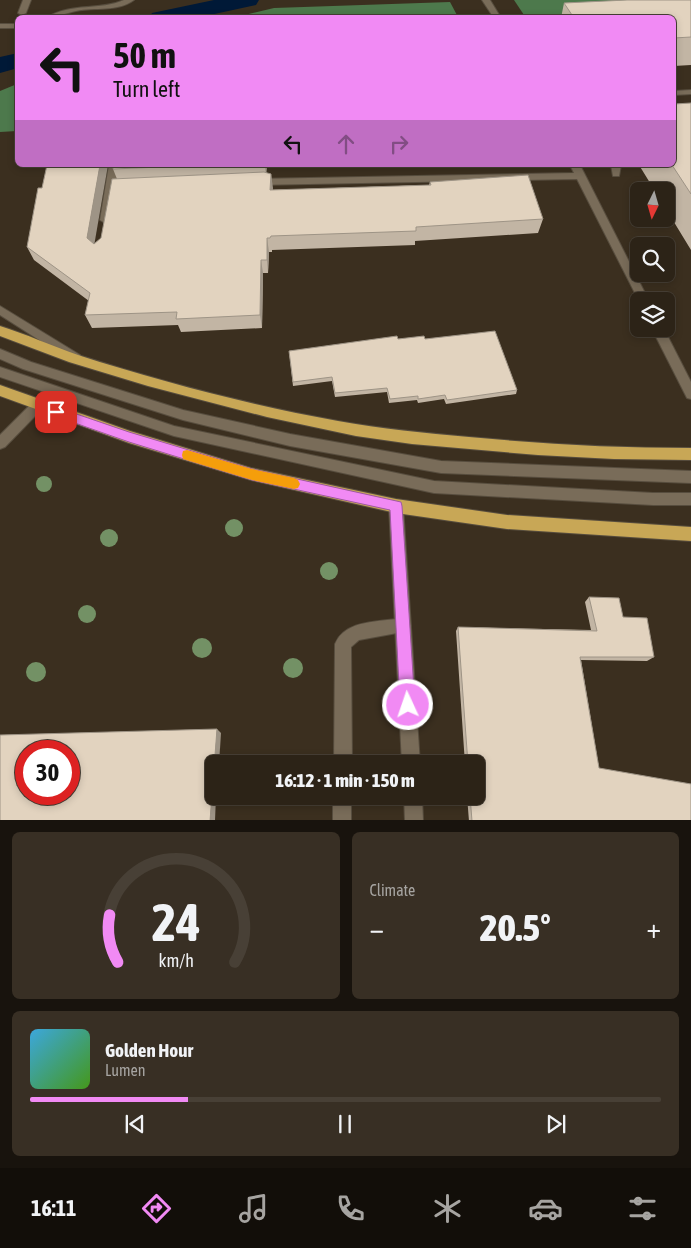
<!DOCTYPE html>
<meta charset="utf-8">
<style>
:root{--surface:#2c2317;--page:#382f24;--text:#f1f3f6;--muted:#a6a4a1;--line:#484036;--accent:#f18af4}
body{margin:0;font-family:"Asap Condensed",sans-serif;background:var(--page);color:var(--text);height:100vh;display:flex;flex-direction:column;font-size:19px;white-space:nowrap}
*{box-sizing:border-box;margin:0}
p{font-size:16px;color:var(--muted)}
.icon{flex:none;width:28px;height:28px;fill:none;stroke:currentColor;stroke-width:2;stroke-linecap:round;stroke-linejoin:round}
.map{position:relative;height:820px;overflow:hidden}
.side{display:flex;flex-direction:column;gap:12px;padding:12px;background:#18130d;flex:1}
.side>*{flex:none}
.guide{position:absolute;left:15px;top:15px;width:661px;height:152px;border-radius:8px;box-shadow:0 2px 8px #0003,0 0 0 1px var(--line);background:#f18af4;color:#111;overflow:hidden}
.needle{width:32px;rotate:185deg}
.fabs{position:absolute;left:630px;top:182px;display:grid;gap:10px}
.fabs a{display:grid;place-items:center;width:45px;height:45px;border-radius:8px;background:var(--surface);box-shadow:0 2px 8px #0003,0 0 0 1px var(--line);font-size:25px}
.speed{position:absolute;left:15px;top:740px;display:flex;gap:10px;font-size:25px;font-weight:700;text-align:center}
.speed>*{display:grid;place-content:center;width:65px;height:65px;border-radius:50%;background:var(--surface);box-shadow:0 2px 8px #0003,0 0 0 1px var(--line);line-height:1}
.speed .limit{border:8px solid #d22;background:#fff;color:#111}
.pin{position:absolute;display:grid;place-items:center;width:42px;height:42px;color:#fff;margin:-21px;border-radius:10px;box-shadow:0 2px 8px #0006}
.me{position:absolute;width:55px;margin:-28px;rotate:357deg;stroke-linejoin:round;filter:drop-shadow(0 0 4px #0008)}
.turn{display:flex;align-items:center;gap:18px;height:105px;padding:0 15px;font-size:22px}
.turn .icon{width:65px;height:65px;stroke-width:2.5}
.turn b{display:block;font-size:35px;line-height:42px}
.lanes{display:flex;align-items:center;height:48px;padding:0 15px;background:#0003;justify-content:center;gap:25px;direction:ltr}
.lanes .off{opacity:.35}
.big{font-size:38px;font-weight:800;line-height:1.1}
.side .card{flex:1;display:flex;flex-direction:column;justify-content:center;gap:8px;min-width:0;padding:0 18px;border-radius:8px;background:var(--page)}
.side .dial{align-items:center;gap:0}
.dial svg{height:130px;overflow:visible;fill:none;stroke:var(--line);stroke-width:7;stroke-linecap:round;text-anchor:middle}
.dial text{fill:var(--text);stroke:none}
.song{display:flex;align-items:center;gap:15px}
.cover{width:60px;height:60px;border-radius:8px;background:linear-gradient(135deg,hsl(200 70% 55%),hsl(100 70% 35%))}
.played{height:5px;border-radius:2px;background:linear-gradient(90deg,var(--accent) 25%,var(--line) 25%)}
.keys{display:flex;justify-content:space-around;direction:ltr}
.heat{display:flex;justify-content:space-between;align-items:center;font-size:28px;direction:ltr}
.side .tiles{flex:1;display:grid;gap:12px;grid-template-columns:1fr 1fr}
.card:last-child{grid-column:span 2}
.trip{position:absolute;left:205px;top:755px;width:280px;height:50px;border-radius:8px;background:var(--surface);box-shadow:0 2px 8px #0003,0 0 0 1px var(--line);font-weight:800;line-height:50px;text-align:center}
.dock{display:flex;height:80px;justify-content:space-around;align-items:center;background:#120e09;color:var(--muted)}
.dock .icon{width:35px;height:35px}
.dock .selected{color:var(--accent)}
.dock b{font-size:22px;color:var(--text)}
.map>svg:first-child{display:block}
</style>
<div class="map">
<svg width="691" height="821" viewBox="0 0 691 821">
<rect width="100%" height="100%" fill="#3b2f1f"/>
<!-- forest -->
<g fill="#4d794c">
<path d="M 514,0 L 691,0 L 691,3 L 585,18 L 526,18 Z"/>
<path d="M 450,2 L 458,17 L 236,17 L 274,8 Z"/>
<path d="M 17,84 L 17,131 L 0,132 L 0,91 Z"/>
</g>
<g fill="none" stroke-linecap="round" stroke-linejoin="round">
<!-- river -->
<g fill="#001937" fill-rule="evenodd">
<path d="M 214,0 L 259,0 L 256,5 L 196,18 L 149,18 L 152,13 Z"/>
<path d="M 18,53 L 18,68 L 0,73 L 0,57 Z"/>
</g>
<!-- service casing -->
<g stroke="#574d3e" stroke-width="2">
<g id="service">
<path d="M 691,90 L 691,94 L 674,95 L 674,91 Z"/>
<path d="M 0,349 L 31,362 L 183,410 L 290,434 L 441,461 L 691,471 L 691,483 L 441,473 L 290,446 L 183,420 L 23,369 L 0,359 Z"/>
<path d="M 0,367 L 174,426 L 434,481 L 653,493 L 691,493 L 691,505 L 653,505 L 434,493 L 174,436 L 0,377 Z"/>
<path d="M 403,618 L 408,621 L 411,626 L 408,631 L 359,640 L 351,647 L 352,764 L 334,764 L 335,644 C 345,619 381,622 403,618 Z"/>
<rect x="333" y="796" width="18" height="25"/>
</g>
</g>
<!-- minor casing -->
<g stroke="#574d3e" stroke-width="2">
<g id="minor">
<path d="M 23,0 L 31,0 L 26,13 L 22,15 L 18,13 Z"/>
<path d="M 124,0 L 134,0 C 118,12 95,7 76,11 C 65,13 57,18 46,18 C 72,2 100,11 124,0 Z"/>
<path d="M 482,0 L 490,0 L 501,18 L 494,18 Z"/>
<rect x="0" y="24" width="18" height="4"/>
<path d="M 109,165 L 119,165 L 110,220 L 105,223 L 100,220 Z"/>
<path d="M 570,165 L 580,165 L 649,301 L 639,301 L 577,179 L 255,185 L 250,182 L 255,179 L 574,173 Z"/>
<path d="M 611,165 L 621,165 L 619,176 L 613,176 Z"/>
<path d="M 652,329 L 664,329 L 691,382 L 691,399 L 687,398 Z"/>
<path d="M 38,400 L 42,401 L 44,405 L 42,409 L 5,447 L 0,449 L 0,435 L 34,401 Z"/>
<path d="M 396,500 L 401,502 L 403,506 L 420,764 L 402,764 L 389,506 L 391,502 Z"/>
<path d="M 404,796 L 422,796 L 423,821 L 405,821 Z"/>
</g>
</g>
<!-- tertiary casing -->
<g stroke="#574d3e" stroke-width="2">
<path id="tertiary" d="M 0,306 L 80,355 L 82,358 L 80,361 L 72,361 L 0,315 Z"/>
</g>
<!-- trunk casing -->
<g stroke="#574d3e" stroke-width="2">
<g id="trunk">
<path d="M 0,326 C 26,334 52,346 78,355 C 162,382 250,405 338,421 C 381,429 425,433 469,437 C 543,444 617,448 691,448 L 691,460 L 614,459 L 538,455 L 412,444 L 356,436 L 267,417 L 148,386 L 69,362 L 0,336 Z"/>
<path d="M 0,385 L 130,431 L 251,468 L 396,499 L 507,515 L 691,527 L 691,541 L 507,529 L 396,513 L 251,480 L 129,443 L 0,396 Z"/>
</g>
</g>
<!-- service -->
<use href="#service" fill="#796c59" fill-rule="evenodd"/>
<!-- minor -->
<use href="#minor" fill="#796c59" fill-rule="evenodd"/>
<!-- tertiary -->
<use href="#tertiary" fill="#796c59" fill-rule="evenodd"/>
<!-- trunk -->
<use href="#trunk" fill="#c8a756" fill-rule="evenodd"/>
</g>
<!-- trees -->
<g fill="#739165">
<circle cx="44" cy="484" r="8"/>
<circle cx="234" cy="528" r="9"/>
<circle cx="109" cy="538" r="9"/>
<circle cx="329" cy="571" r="9"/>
<circle cx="87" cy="614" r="9"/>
<circle cx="202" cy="648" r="10"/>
<circle cx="293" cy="668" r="10"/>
<circle cx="36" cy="672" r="10"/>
</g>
<!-- wall -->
<g fill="#c2b5a4">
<path d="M 691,0 L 691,65 L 674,66 L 674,18 L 561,18 L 564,3 Z"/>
<path d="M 691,103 L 691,250 L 666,209 L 666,191 L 655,191 L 639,165 L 674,165 Z"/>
<path d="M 114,165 L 267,165 L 266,173 L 271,174 L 272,190 L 429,185 L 430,182 L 543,219 L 538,233 L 415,241 L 415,245 L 272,250 L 272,252 L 269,252 L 268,273 L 263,273 L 262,328 L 181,332 L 178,325 L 92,328 L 85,315 L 89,301 L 34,260 L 27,247 L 94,244 L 101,238 L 117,179 L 113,169 Z"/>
<path d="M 398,339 L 425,339 L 517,390 L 516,394 L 446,404 L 444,399 L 418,403 L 417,400 L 389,403 L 387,392 L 335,397 L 332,381 L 293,386 L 289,351 Z"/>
<path d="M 589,597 L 623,617 L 654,657 L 647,661 L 581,660 L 599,768 L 691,821 L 469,821 L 467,796 L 476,796 L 476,764 L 465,764 L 456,631 L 458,627 L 591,630 L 585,602 Z"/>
</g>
<!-- shaded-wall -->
<g fill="#9e9486">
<path d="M 100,165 L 108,165 L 93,252 L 87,238 Z"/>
<path d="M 265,165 L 267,165 L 266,177 Z"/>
<path d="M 271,174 L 273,188 L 272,204 L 270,190 Z"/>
<path d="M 267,238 L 269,252 L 268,273 L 267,260 Z"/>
<path d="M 261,260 L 263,273 L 262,328 L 260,315 Z"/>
<path d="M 217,729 L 221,733 L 219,764 L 214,764 Z"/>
<path d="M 214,767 L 214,796 L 216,796 L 215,821 L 210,821 Z"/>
</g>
<!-- building -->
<g fill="#e2d3bf" stroke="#9e9486" fill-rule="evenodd">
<path d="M 627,0 L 691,0 L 691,37 L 674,38 L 674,18 L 574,18 L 564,3 Z"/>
<path d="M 691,103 L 691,194 L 672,165 L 674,165 L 674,104 Z"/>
<path d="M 47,165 L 100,165 L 87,238 L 94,244 L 101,238 L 112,179 L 264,172 L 271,174 L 270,190 L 431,185 L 430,182 L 528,175 L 543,219 L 416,227 L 416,231 L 271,236 L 270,238 L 267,238 L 267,260 L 261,260 L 260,315 L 176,319 L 177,312 L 85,315 L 90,293 L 27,247 L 38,188 L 42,188 Z"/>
<path d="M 114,165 L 207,165 L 113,169 Z"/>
<path d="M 495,331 L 517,390 L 447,400 L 445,395 L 418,399 L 418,396 L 390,399 L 387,388 L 335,393 L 332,377 L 293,382 L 289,351 L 397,336 L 398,339 L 424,336 L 425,339 Z"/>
<path d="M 589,597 L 619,598 L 623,617 L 647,618 L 654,657 L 580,657 L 599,768 L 691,784 L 691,821 L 472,821 L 470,796 L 476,796 L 476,764 L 468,764 L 458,627 L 597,631 Z"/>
<path d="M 217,729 L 210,821 L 0,821 L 0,735 ZM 26,751 L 69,751 L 69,794 L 26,794 Z"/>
</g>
<!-- route -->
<path fill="#f18af4" stroke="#9d5a9f" d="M 56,407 L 129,432 L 252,469 L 401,502 L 402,506 L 415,705 L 413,710 L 408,712 L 402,710 L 400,705 L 390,510 L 252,480 L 129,442 L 52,415 L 50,412 L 52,408 Z"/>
<!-- slow -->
<path fill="#f59e0b" d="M 187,450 L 252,469 L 294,478 L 298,480 L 300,484 L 298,488 L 294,489 L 252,480 L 183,459 L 182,455 L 183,451 Z"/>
</svg>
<div class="fabs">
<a><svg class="needle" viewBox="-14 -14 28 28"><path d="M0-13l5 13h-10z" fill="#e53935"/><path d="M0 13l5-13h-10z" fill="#a6a4a1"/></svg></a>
<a><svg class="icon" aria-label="search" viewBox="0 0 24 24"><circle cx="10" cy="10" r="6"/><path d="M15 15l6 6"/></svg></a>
<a><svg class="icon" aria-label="layers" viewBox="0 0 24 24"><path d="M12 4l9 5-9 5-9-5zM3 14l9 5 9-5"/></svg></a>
</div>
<div class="speed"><div class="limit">30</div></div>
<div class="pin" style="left:56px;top:412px;background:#d93025"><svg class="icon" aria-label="arrive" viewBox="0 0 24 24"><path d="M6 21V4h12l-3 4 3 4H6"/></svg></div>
<svg class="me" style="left:408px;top:705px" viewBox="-20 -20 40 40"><circle r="17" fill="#f18af4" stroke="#fff" stroke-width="3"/><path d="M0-11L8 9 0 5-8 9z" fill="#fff"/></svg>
<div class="trip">16:12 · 1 min · 150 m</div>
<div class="guide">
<div class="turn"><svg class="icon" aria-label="left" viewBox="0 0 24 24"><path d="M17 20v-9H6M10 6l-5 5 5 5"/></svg><div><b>50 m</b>Turn left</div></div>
<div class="lanes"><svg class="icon" aria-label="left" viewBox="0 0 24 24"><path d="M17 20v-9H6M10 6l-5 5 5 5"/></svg><svg class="icon off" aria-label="ahead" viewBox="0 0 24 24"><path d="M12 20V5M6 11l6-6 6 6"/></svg><svg class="icon off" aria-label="right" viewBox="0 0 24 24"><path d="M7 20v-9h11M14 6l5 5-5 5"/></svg></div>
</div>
</div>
<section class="side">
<div class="tiles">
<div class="card dial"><svg viewBox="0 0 100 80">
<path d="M14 69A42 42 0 1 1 86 69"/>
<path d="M14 69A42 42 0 0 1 9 40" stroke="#f18af4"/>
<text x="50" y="56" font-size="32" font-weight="700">24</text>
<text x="50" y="72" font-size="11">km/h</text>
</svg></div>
<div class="card"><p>Climate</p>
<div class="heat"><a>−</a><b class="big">20.5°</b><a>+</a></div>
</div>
<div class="card">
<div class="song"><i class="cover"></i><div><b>Golden Hour</b><p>Lumen</p></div></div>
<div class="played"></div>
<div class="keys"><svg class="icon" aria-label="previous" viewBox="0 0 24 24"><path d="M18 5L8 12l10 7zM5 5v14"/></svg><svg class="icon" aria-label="pause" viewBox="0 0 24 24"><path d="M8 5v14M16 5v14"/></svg><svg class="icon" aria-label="next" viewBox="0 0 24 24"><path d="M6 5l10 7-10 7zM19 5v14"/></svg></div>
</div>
</div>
</section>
<nav class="dock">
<b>16:11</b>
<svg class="icon selected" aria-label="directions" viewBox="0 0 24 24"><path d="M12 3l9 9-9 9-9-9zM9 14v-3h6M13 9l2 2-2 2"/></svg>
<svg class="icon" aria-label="music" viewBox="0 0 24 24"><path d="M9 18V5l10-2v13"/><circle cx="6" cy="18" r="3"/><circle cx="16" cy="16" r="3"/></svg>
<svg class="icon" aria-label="phone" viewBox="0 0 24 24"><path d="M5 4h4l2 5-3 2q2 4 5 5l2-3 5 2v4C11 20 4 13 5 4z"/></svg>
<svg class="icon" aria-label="climate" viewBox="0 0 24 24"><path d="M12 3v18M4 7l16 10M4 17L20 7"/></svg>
<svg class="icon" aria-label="car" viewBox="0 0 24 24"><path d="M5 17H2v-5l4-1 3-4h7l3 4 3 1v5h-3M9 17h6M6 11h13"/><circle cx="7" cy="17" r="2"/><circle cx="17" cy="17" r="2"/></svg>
<svg class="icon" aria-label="filters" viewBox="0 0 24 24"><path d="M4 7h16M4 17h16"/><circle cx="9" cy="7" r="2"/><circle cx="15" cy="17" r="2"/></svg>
</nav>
